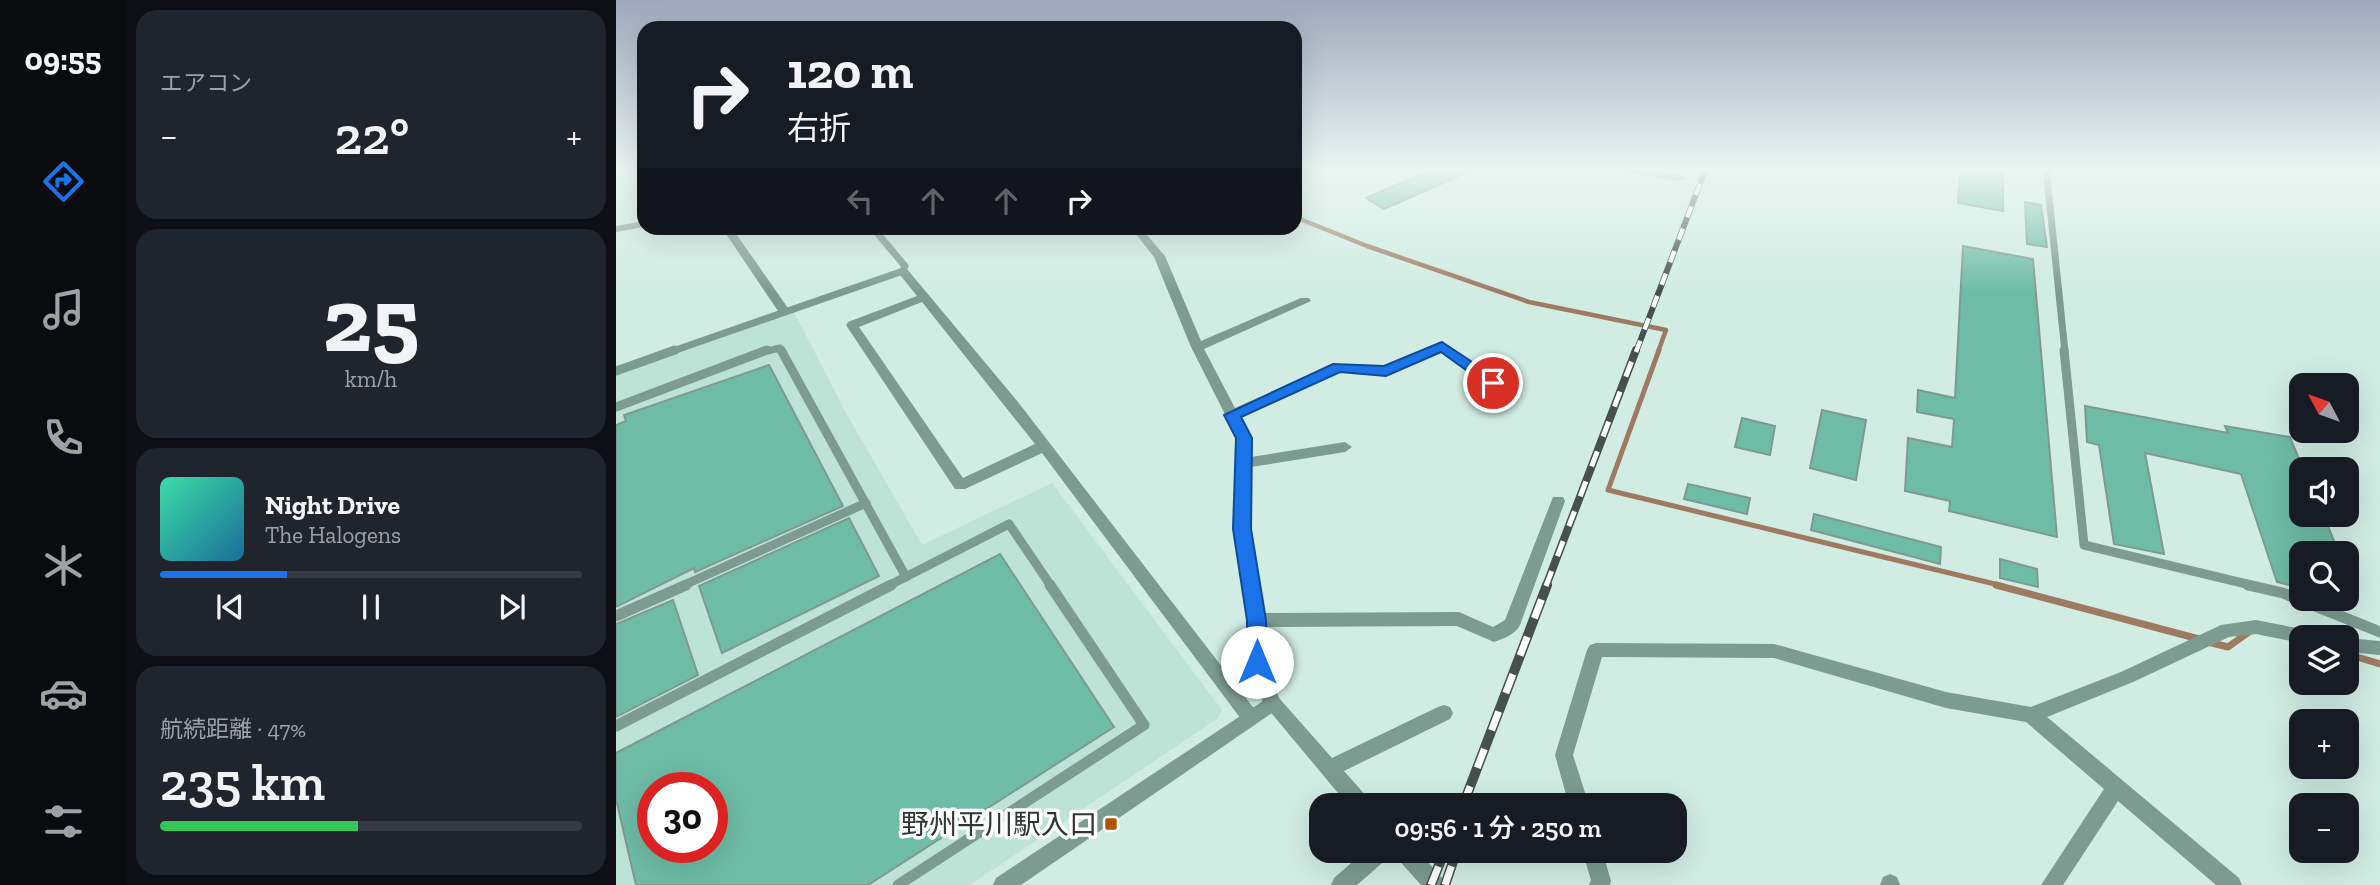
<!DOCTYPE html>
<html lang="ja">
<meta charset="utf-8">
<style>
:root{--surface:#171b24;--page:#20242c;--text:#f1f3f6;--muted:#9ea1a6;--line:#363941;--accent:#1a73e8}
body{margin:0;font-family:"Zilla Slab","Noto Sans JP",serif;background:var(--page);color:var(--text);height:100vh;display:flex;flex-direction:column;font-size:26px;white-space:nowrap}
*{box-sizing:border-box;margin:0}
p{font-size:23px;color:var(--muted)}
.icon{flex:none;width:38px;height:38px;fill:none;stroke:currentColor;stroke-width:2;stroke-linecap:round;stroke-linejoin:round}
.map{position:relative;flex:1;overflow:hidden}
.sheet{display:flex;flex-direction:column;gap:10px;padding:10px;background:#0d0f14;width:490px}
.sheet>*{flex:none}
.top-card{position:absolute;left:21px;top:21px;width:665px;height:214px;border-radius:21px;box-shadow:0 7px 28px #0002;background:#171b24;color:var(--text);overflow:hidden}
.needle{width:46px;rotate:311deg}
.buttons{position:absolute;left:1673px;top:373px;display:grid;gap:14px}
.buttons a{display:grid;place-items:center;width:70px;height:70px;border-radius:14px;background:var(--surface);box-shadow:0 7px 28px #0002;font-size:35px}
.speed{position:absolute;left:21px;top:772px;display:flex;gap:14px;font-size:35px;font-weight:700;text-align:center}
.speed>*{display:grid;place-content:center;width:91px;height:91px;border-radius:50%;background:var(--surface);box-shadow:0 7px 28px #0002;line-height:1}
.speed .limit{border:10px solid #d22;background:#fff;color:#111}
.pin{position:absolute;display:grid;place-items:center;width:60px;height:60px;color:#fff;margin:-30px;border:4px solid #fff;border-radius:50%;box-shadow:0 2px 7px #0007}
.me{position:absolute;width:77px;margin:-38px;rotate:0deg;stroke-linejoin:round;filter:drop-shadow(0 0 5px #0008)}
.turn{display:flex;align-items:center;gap:24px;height:147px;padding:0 35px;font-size:32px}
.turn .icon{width:91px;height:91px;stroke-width:2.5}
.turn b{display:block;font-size:49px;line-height:60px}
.lanes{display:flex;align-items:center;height:66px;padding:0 35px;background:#0003;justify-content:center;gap:35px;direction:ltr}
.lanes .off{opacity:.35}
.big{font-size:52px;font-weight:600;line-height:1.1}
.sheet .tile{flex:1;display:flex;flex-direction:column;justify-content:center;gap:10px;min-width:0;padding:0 24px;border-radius:21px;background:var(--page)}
.sheet .dial{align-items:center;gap:0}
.dial b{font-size:91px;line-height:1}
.song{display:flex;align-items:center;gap:21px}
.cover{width:84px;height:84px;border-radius:10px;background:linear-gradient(135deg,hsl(160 70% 55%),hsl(200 70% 35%))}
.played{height:7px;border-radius:4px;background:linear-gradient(90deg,var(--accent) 30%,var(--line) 30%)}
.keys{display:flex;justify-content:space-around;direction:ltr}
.heat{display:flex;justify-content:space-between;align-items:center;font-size:38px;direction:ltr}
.charge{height:10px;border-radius:5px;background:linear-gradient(90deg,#34c759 47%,var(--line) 0)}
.trip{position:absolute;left:693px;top:793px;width:378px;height:70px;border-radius:21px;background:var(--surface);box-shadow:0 7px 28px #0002;font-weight:600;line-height:70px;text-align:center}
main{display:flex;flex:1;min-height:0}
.tab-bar{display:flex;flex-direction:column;width:126px;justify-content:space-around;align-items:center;background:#090b0e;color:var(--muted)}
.tab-bar .icon{width:49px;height:49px}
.tab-bar .selected{color:var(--accent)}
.tab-bar b{font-size:32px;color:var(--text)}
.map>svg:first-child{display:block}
</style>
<main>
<nav class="tab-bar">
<b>09:55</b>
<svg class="icon selected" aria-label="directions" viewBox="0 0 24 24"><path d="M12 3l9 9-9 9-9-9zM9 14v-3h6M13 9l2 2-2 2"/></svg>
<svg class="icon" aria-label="music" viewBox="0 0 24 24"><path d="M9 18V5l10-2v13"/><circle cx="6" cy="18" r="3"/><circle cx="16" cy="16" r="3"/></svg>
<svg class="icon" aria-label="phone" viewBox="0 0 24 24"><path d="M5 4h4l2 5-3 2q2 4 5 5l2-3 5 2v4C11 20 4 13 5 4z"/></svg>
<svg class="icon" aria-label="climate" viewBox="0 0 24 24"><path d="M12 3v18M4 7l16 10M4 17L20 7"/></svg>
<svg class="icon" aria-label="car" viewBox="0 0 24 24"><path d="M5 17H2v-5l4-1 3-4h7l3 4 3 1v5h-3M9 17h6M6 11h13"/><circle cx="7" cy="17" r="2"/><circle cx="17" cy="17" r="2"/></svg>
<svg class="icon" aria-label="filters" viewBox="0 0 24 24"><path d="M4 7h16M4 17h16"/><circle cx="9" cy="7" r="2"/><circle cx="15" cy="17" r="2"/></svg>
</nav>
<section class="sheet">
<div class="tile"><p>エアコン</p>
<div class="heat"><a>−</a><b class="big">22°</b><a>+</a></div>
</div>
<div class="tile dial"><b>25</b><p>km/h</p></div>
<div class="tile">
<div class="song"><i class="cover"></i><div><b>Night Drive</b><p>The Halogens</p></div></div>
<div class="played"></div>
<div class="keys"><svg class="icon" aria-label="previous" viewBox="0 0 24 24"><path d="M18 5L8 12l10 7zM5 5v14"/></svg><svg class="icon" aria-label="pause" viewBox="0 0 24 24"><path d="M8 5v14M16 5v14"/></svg><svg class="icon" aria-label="next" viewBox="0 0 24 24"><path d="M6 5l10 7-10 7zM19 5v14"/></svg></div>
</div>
<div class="tile"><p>航続距離 · 47%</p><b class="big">235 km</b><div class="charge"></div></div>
</section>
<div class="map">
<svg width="1764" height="885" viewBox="0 0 1764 885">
<rect width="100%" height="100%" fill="#d0ece3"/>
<!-- built -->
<path fill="#bde2d6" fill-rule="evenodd" d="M 177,310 L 230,413 L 306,545 L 436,483 L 606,710 L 602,718 L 354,885 L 0,885 L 0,373 ZM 37,788 L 96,788 L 96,847 L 37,847 Z"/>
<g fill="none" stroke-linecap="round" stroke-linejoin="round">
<!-- stream-far2 -->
<path stroke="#9f7a62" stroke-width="4.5" d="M 679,217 L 751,246 L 913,302 L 1050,330 L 1042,352"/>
<!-- stream-far1 -->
<path stroke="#9f7a62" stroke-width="5" d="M 1043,350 L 992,490 L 1387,586"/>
<!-- stream -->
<g stroke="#9f7a62" stroke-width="7">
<path d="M 1380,585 L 1583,639"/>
<path d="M 1592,642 L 1612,647 L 1633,632"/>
<path d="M 1731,654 L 1764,664"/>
</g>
</g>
<!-- building -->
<g fill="#6ebca6" stroke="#7f9991" stroke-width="2" fill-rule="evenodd">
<path d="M 820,168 L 861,168 L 768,209 L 750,198 Z"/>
<path d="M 1344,168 L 1387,168 L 1387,211 L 1342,203 Z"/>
<path d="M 1409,202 L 1425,205 L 1431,247 L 1411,244 Z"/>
<path d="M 1347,246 L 1417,259 L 1441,537 L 1333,511 L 1334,501 L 1289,491 L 1292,438 L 1336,447 L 1338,419 L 1301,412 L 1302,390 L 1339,398 Z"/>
<path d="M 153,365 L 227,506 L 79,572 L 78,568 L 0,607 L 0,425 L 10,421 L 8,415 Z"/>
<path d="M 1469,406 L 1612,433 L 1609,426 L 1674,437 L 1685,464 L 1685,514 L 1707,514 L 1723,553 L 1685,553 L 1685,588 L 1661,582 L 1625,474 L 1529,453 L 1548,554 L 1498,544 L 1483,445 L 1471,442 Z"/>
<path d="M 1206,410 L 1250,420 L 1240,480 L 1194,468 Z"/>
<path d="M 1126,418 L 1159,426 L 1154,455 L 1119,447 Z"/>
<path d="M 1072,484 L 1134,498 L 1131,514 L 1068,499 Z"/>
<path d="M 1198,514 L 1325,547 L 1324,564 L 1195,530 Z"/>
<path d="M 233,518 L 263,576 L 106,653 L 83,586 Z"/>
<path d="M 384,554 L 498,727 L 252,885 L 20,885 L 0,799 L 0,753 ZM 37,788 L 96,788 L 96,847 L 37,847 Z"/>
<path d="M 1384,559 L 1421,569 L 1422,587 L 1384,578 Z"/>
<path d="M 57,600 L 82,675 L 0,717 L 0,624 Z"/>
</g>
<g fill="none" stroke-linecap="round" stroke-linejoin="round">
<!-- service-far2 -->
<g stroke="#7c9b91" stroke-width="7">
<path d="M 1430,168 L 1449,352"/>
<path d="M 54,352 L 287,271 L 289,266 L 257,228"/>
<path d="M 147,352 L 164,348 L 166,352"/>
</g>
<!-- service-far1 -->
<g stroke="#7c9b91" stroke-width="9">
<path d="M 165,350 L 290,577"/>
<path d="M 1448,350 L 1468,545 L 1639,586"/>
<path d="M 0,371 L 59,350"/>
<path d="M 0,407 L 151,350"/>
<path d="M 66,586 L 250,503"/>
<path d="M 272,586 L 393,524 L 435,586"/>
</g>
<!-- service -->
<g stroke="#7c9b91" stroke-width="11">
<path d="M 1632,585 L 1667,593 L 1764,632"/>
<path d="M 0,616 L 70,585"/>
<path d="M 0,726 L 275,585"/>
<path d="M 282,885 L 528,725 L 434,585"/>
</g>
<!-- minor -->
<g fill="#7c9b91" fill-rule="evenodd">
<path d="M 992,168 L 1018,168 L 1065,175 L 1070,178 L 1065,181 L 997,171 Z"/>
<path d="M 28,221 L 28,227 L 0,232 L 0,226 Z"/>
<path d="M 106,228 L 116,228 L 174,311 L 172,314 L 164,314 Z"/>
<path d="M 515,228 L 525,228 L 549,256 L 585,341 L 685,298 L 693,298 L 695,301 L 588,349 L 619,408 L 717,364 L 768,367 L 826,342 L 901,395 L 899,398 L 889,398 L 825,351 L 770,375 L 724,371 L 624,417 L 635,438 L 635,457 L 729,442 L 736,447 L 729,452 L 635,467 L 634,529 L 648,613 L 843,612 L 877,627 L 889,620 L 937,497 L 947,497 L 949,501 L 904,625 C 900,634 887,639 878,642 L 841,626 L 649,627 L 650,662 L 663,698 L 716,758 L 822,707 L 828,705 L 834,707 L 837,713 L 834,719 L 728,771 L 752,798 L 755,805 L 732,805 L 647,703 L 632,662 L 633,620 L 618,529 L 621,438 L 575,347 L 538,257 Z"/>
<path d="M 287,268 L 291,269 L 402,402 L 640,711 L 643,717 L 640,723 L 634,725 L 628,723 L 426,453 L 349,489 L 339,489 L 230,325 L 232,322 L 301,296 L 281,271 ZM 306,302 L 419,444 L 347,478 L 243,327 Z"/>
<path d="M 1640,620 L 1691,630 L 1697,632 L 1699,637 L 1685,637 L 1685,643 L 1640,634 L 1613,637 L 1517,682 L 1431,717 L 1623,878 L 1626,885 L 1600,885 L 1502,801 L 1447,885 L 1425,885 L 1488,789 L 1410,722 L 1330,708 L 1158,658 L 986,657 L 957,755 L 973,805 L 953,805 L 939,755 L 971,650 L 974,645 L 980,643 L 1158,644 L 1330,692 L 1415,707 L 1505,672 L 1605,625 Z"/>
<path d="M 1731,638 L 1764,641 L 1764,655 L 1731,652 Z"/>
<path d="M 750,850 L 776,850 L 773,857 L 741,885 L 715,885 L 718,878 Z"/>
<path d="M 777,850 L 801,850 L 826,878 L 829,885 L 805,885 L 780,857 Z"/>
<path d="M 966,850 L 986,850 L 995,881 L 994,885 L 973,885 L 975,880 Z"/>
<path d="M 1274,874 L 1281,877 L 1284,885 L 1264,885 L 1267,877 Z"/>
</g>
<!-- tertiary -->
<path fill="#7c9b91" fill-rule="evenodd" d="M 656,695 L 662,697 L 665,703 L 662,709 L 405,885 L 377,885 L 380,878 Z"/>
<!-- rail-far2 casing -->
<g stroke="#44514d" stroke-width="6">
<path id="rail-far2" d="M 1020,352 L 1090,168"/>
</g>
<!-- rail-far1 casing -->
<g stroke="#44514d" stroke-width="8">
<path id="rail-far1" d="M 930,586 L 1020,350"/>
</g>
<!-- rail casing -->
<g stroke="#44514d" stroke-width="10">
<g id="rail">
<path d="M 847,805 L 931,585"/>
<path d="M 815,885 L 829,850"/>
<path d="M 829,885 L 841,850"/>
</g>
</g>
<!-- rail-far2 -->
<use href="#rail-far2" stroke="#fff" stroke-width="4.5" stroke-dasharray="12" stroke-linecap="butt"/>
<!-- rail-far1 -->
<use href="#rail-far1" stroke="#fff" stroke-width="5" stroke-dasharray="16" stroke-linecap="butt"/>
<!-- rail -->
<use href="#rail" stroke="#fff" stroke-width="7" stroke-dasharray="20" stroke-linecap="butt"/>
</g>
<!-- sky -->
<linearGradient id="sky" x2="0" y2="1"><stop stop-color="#9ea8ba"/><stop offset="0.58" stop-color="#eaf6f2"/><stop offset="1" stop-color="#eaf6f2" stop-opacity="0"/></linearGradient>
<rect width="1764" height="292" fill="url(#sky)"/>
<!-- route -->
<path fill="#1a73e8" stroke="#114b97" stroke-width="2" d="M 826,342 L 882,379 L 882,386 L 872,386 L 825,352 L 770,376 L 724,372 L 625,417 L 636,438 L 635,529 L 650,620 L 651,662 L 648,668 L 641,670 L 634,668 L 631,662 L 631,620 L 617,529 L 620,438 L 608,415 L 717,364 L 768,366 Z"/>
<!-- markers -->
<rect fill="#b15200" stroke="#fff" stroke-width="2.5" x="488" y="817" width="14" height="14" rx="3.5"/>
<g text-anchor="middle" stroke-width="7" stroke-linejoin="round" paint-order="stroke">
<!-- near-poi labels -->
<g font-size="28" fill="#2d3835" stroke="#fff" text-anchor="end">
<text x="481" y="834">野州平川駅入口</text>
</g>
</g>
</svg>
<div class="buttons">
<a><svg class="needle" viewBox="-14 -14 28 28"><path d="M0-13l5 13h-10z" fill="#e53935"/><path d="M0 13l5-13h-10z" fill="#9ea1a6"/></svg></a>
<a><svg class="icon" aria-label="sound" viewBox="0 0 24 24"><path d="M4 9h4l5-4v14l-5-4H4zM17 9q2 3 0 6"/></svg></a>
<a><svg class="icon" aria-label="search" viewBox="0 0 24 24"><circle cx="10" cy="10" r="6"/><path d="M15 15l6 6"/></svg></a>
<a><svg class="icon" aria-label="layers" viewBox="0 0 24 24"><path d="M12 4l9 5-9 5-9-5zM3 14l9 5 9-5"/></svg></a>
<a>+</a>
<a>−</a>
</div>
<div class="speed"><div class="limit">30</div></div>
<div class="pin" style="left:877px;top:383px;background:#d93025"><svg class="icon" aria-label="arrive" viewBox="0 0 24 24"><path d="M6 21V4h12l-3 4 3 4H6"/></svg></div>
<svg class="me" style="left:641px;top:662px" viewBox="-20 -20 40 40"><circle r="19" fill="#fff"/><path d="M0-13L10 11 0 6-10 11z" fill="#1a73e8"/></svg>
<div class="trip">09:56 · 1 分 · 250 m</div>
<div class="top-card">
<div class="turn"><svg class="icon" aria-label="right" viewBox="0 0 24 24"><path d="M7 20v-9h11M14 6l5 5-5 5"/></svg><div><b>120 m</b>右折</div></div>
<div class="lanes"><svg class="icon off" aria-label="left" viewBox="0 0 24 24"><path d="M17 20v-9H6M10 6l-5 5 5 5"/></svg><svg class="icon off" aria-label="ahead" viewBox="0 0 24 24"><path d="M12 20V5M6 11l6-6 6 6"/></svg><svg class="icon off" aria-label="ahead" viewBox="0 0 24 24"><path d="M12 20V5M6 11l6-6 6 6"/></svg><svg class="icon" aria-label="right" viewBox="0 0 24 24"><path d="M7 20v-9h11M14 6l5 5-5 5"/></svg></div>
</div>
</div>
</main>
